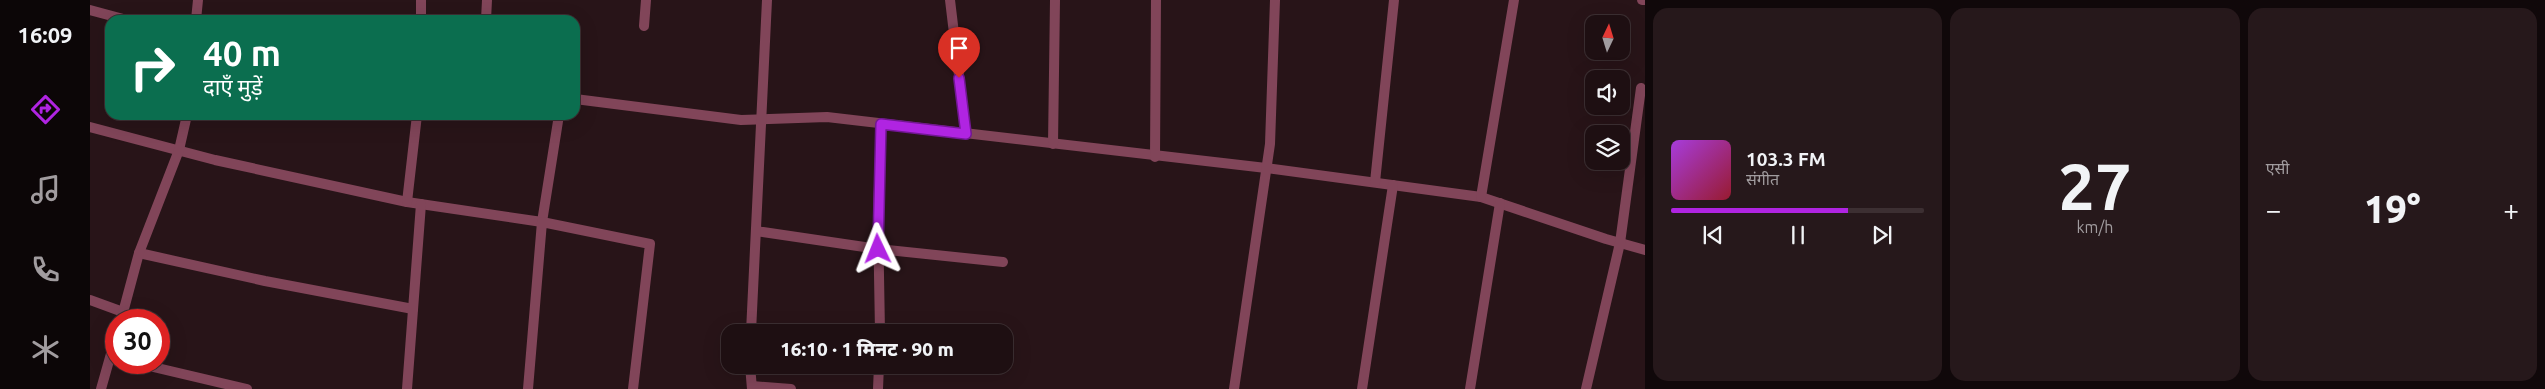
<!DOCTYPE html>
<html lang="hi">
<meta charset="utf-8">
<style>
:root{--surface:#1e0f12;--page:#26181b;--text:#f1f3f6;--muted:#a19c9f;--line:#3c2f32;--accent:#b024e2}
body{margin:0;font-family:Ubuntu,"Noto Sans Devanagari",sans-serif;background:var(--page);color:var(--text);height:100vh;display:flex;flex-direction:column;font-size:19px;white-space:nowrap}
*{box-sizing:border-box;margin:0}
p{font-size:16px;color:var(--muted)}
.icon{flex:none;width:28px;height:28px;fill:none;stroke:currentColor;stroke-width:2;stroke-linecap:round;stroke-linejoin:round}
.map{position:relative;flex:1;overflow:hidden}
.panel{display:flex;flex-direction:column;gap:8px;padding:8px;background:#10080a;width:900px}
.panel>*{flex:none}
.guide{position:absolute;left:15px;top:15px;width:475px;height:105px;border-radius:15px;box-shadow:0 5px 20px #0002,0 0 0 1px var(--line);background:#0b6e4f;color:#fff;overflow:hidden}
.needle{width:32px;rotate:4deg}
.controls{position:absolute;left:1495px;top:15px;display:grid;gap:10px}
.controls a{display:grid;place-items:center;width:45px;height:45px;border-radius:10px;background:var(--surface);box-shadow:0 5px 20px #0002,0 0 0 1px var(--line);font-size:25px}
.speed{position:absolute;left:15px;top:309px;display:flex;gap:10px;font-size:25px;font-weight:700;text-align:center}
.speed>*{display:grid;place-content:center;width:65px;height:65px;border-radius:50%;background:var(--surface);box-shadow:0 5px 20px #0002,0 0 0 1px var(--line);line-height:1}
.speed .limit{border:8px solid #d22;background:#fff;color:#111}
.pin{position:absolute;display:grid;place-items:center;width:42px;height:42px;color:#fff;margin:-51px -21px;border-radius:50% 50% 50% 0;rotate:-45deg;box-shadow:0 0 5px #0007}
.pin .icon{rotate:45deg}
.me{position:absolute;width:55px;margin:-28px;rotate:358deg;stroke-linejoin:round;filter:drop-shadow(0 0 4px #0008)}
.turn{display:flex;align-items:center;gap:18px;height:105px;padding:0 15px;font-size:22px}
.turn .icon{width:65px;height:65px;stroke-width:2.5}
.turn b{display:block;font-size:35px;line-height:42px}
.big{font-size:38px;font-weight:800;line-height:1.1}
.panel .card{flex:1;display:flex;flex-direction:column;justify-content:center;gap:8px;min-width:0;padding:0 18px;border-radius:15px;background:var(--page)}
.panel .dial{align-items:center;gap:0}
.dial b{font-size:65px;line-height:1}
.song{display:flex;align-items:center;gap:15px}
.cover{width:60px;height:60px;border-radius:8px;background:linear-gradient(135deg,hsl(280 70% 55%),hsl(350 70% 35%))}
.played{height:5px;border-radius:2px;background:linear-gradient(90deg,var(--accent) 70%,var(--line) 70%)}
.keys{display:flex;justify-content:space-around;direction:ltr}
.heat{display:flex;justify-content:space-between;align-items:center;font-size:28px;direction:ltr}
.panel .tiles{flex:1;display:grid;gap:8px;grid-template-columns:repeat(3,1fr)}
.trip{position:absolute;left:631px;top:324px;width:292px;height:50px;border-radius:15px;background:var(--surface);box-shadow:0 5px 20px #0002,0 0 0 1px var(--line);font-weight:800;line-height:50px;text-align:center}
main{display:flex;flex:1;min-height:0}
.tab-bar{display:flex;flex-direction:column;width:90px;justify-content:space-around;align-items:center;background:#0c0607;color:var(--muted)}
.tab-bar .icon{width:35px;height:35px}
.tab-bar .current{color:var(--accent)}
.tab-bar b{font-size:22px;color:var(--text)}
.map>svg:first-child{display:block}
</style>
<main>
<nav class="tab-bar">
<b>16:09</b>
<svg class="icon current" aria-label="directions" viewBox="0 0 24 24"><path d="M12 3l9 9-9 9-9-9zM9 14v-3h6M13 9l2 2-2 2"/></svg>
<svg class="icon" aria-label="music" viewBox="0 0 24 24"><path d="M9 18V5l10-2v13"/><circle cx="6" cy="18" r="3"/><circle cx="16" cy="16" r="3"/></svg>
<svg class="icon" aria-label="phone" viewBox="0 0 24 24"><path d="M5 4h4l2 5-3 2q2 4 5 5l2-3 5 2v4C11 20 4 13 5 4z"/></svg>
<svg class="icon" aria-label="climate" viewBox="0 0 24 24"><path d="M12 3v18M4 7l16 10M4 17L20 7"/></svg>
</nav>
<div class="map">
<svg width="1555" height="389" viewBox="0 0 1555 389">
<rect width="100%" height="100%" fill="#281418"/>
<g fill="none" stroke-linecap="round" stroke-linejoin="round">
<!-- minor -->
<g stroke="#814559" stroke-width="10">
<path d="M 331,0 L 331,20"/>
<path d="M 860,0 L 876,134"/>
<path d="M 1552,0 L 1555,0"/>
<path d="M 0,10 L 37,20"/>
<path d="M 106,20 L 108,0"/>
<path d="M 396,20 L 397,0"/>
<path d="M 554,26 L 556,0"/>
<path d="M 485,99 L 651,120 L 737,117 L 1176,168 L 1391,197 L 1516,239 L 1555,250"/>
<path d="M 0,127 L 125,160 L 317,202 L 452,222 L 469,115"/>
<path d="M 963,144 L 965,0"/>
<path d="M 1065,157 L 1066,0"/>
<path d="M 1285,182 L 1304,0"/>
<path d="M 1391,197 L 1424,0"/>
<path d="M 317,202 L 327,115"/>
<path d="M 666,231 L 788,249 L 913,262"/>
<path d="M 49,253 L 175,281 L 323,309"/>
<path d="M 0,300 L 33,312"/>
<path d="M 31,320 L 49,253 L 89,150 L 97,115"/>
<path d="M 661,332 L 677,0"/>
<path d="M 790,332 L 788,217 L 791,124"/>
<path d="M 42,362 L 157,389"/>
<path d="M 660,365 L 662,389"/>
<path d="M 662,386 L 701,389"/>
<path d="M 11,389 L 26,336"/>
<path d="M 317,389 L 331,204"/>
<path d="M 438,389 L 452,222 L 560,244 L 543,389"/>
<path d="M 788,389 L 789,365"/>
<path d="M 1144,389 L 1180,144 L 1185,0"/>
<path d="M 1272,389 L 1303,185"/>
<path d="M 1380,389 L 1410,203"/>
<path d="M 1496,389 L 1530,243 L 1551,88"/>
</g>
</g>
<g fill="none" stroke-linecap="round" stroke-linejoin="round">
<!-- route casing -->
<g stroke="#721793" stroke-width="12">
<path id="route" d="M 788,249 L 791,124 L 876,134 L 869,78"/>
</g>
<!-- route -->
<use href="#route" stroke="#b024e2" stroke-width="9"/>
</g>
</svg>
<div class="controls">
<a><svg class="needle" viewBox="-14 -14 28 28"><path d="M0-13l5 13h-10z" fill="#e53935"/><path d="M0 13l5-13h-10z" fill="#a19c9f"/></svg></a>
<a><svg class="icon" aria-label="sound" viewBox="0 0 24 24"><path d="M4 9h4l5-4v14l-5-4H4zM17 9q2 3 0 6"/></svg></a>
<a><svg class="icon" aria-label="layers" viewBox="0 0 24 24"><path d="M12 4l9 5-9 5-9-5zM3 14l9 5 9-5"/></svg></a>
</div>
<div class="speed"><div class="limit">30</div></div>
<div class="pin" style="left:869px;top:78px;background:#d93025"><svg class="icon" aria-label="arrive" viewBox="0 0 24 24"><path d="M6 21V4h12l-3 4 3 4H6"/></svg></div>
<svg class="me" style="left:788px;top:249px" viewBox="-20 -20 40 40"><path d="M0-17L14 15 0 8-14 15z" fill="#b024e2" stroke="#fff" stroke-width="4"/></svg>
<div class="trip">16:10 · 1 मिनट · 90 m</div>
<div class="guide">
<div class="turn"><svg class="icon" aria-label="right" viewBox="0 0 24 24"><path d="M7 20v-9h11M14 6l5 5-5 5"/></svg><div><b>40 m</b>दाएँ मुड़ें</div></div>
</div>
</div>
<section class="panel">
<div class="tiles">
<div class="card">
<div class="song"><i class="cover"></i><div><b>103.3 FM</b><p>संगीत</p></div></div>
<div class="played"></div>
<div class="keys"><svg class="icon" aria-label="previous" viewBox="0 0 24 24"><path d="M18 5L8 12l10 7zM5 5v14"/></svg><svg class="icon" aria-label="pause" viewBox="0 0 24 24"><path d="M8 5v14M16 5v14"/></svg><svg class="icon" aria-label="next" viewBox="0 0 24 24"><path d="M6 5l10 7-10 7zM19 5v14"/></svg></div>
</div>
<div class="card dial"><b>27</b><p>km/h</p></div>
<div class="card"><p>एसी</p>
<div class="heat"><a>−</a><b class="big">19°</b><a>+</a></div>
</div>
</div>
</section>
</main>
